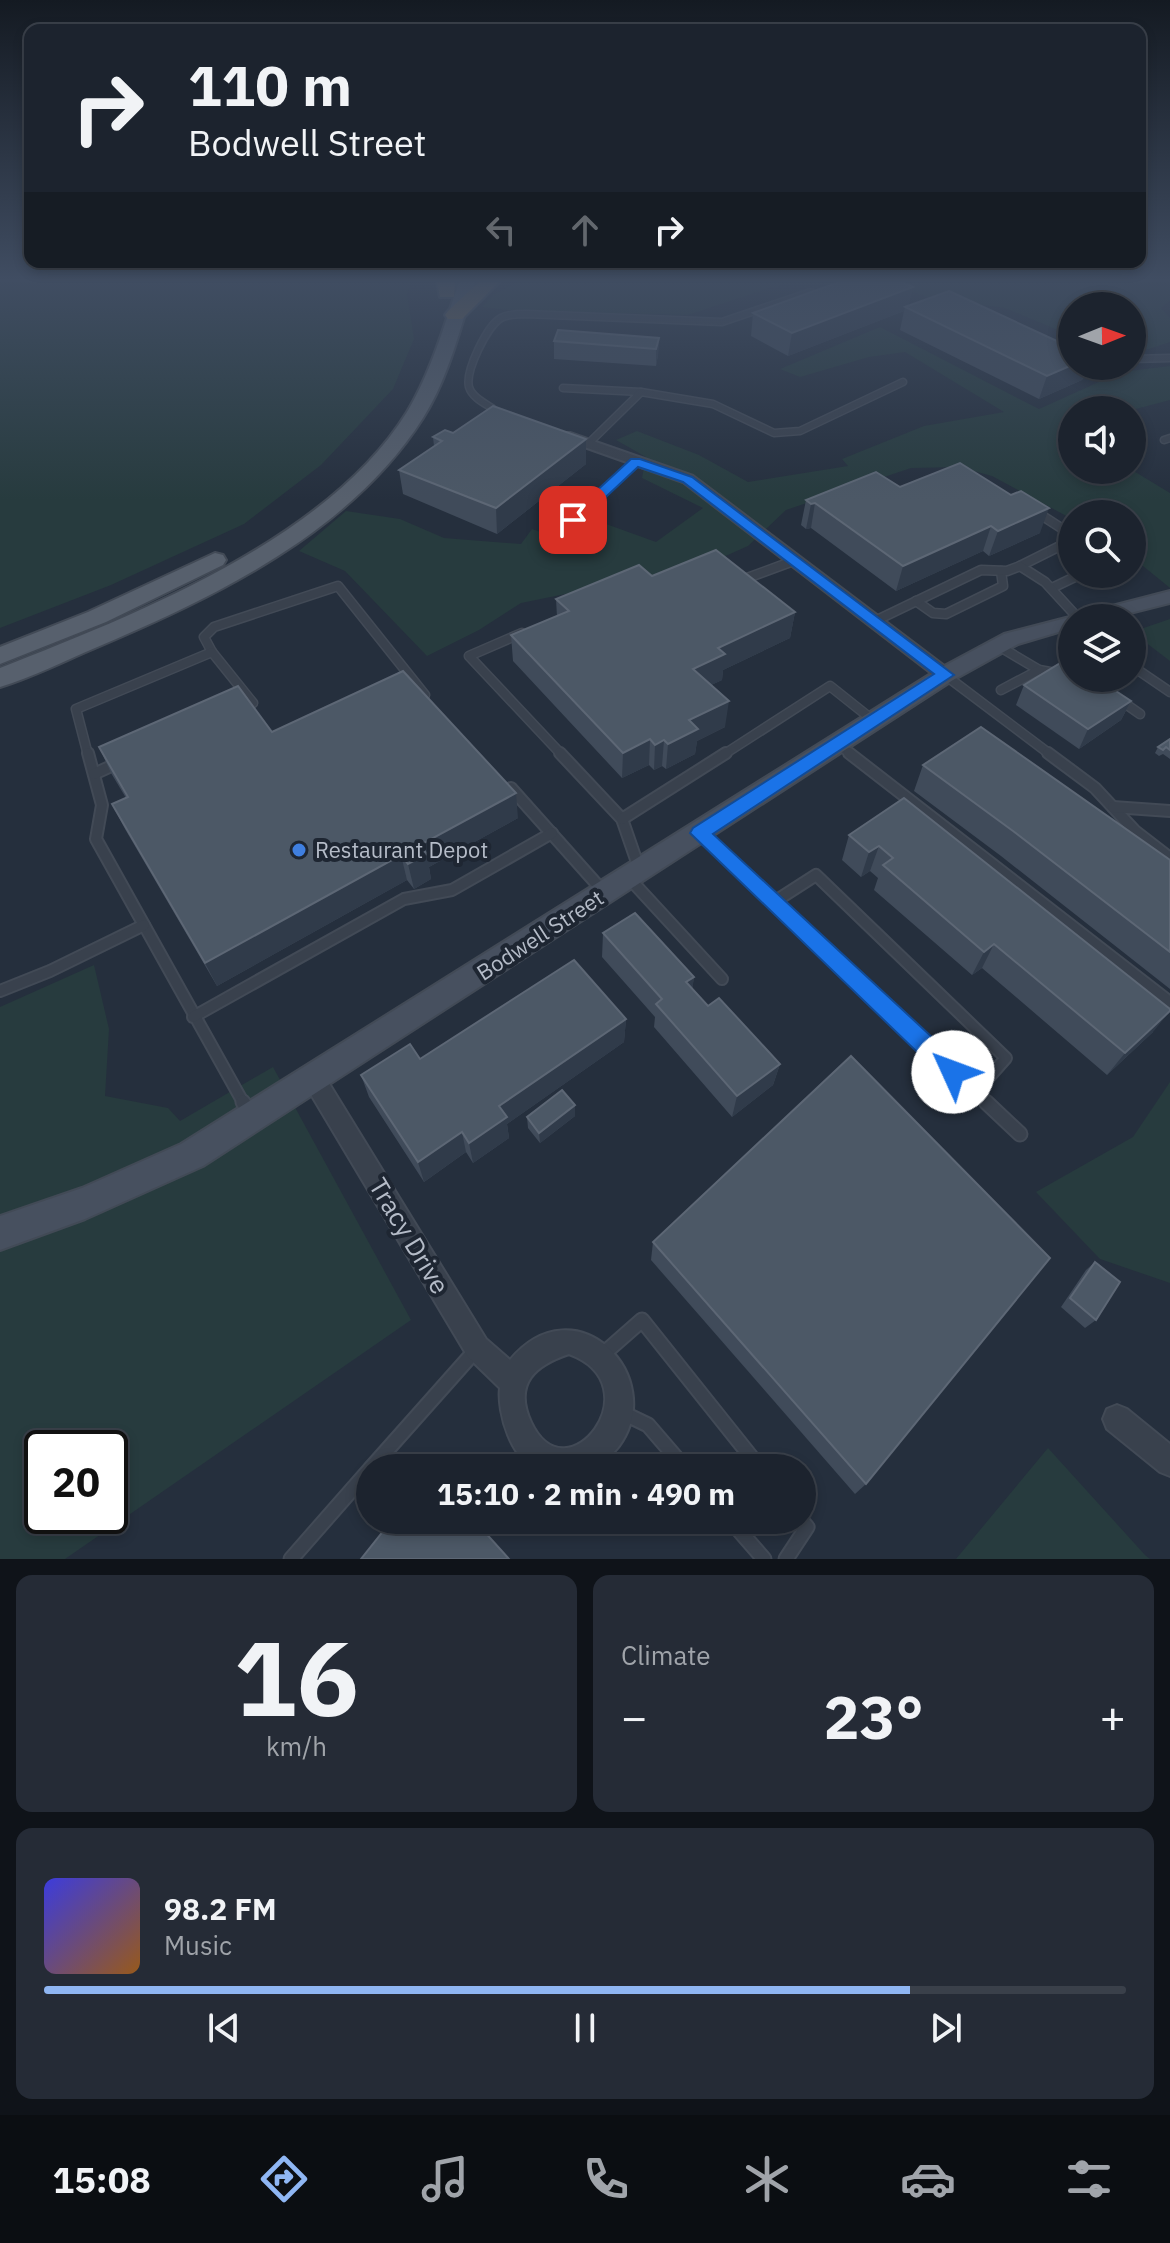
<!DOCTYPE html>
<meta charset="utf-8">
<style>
:root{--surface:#1c232e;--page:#252b36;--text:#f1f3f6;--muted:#a0a4aa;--line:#3a404a;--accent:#8fb6f3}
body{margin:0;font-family:"IBM Plex Sans",sans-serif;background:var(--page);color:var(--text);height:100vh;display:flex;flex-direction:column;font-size:30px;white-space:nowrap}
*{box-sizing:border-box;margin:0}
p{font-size:26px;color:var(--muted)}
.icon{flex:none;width:44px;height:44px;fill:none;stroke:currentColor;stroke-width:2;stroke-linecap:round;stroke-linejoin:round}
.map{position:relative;height:1559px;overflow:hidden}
.sheet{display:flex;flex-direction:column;gap:16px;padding:16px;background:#0f1319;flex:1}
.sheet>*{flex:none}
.guide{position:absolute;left:24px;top:24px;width:1122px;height:244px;border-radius:16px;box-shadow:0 4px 12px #0003,0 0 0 2px var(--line);background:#1c232e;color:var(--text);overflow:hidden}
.needle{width:52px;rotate:89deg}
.fabs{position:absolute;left:1058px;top:292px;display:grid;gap:16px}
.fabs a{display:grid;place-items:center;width:88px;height:88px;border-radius:50%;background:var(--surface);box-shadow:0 4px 12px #0003,0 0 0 2px var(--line);font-size:40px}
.speed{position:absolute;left:24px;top:1430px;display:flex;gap:16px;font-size:40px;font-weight:700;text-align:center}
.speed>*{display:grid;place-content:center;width:104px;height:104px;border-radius:50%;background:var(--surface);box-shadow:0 4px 12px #0003,0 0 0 2px var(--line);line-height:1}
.speed .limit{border:4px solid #111;border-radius:12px;background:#fff;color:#111}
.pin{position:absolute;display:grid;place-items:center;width:68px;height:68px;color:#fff;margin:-34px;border-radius:16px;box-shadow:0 4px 12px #0006}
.me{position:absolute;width:88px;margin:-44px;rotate:313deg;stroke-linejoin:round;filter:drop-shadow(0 0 6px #0008)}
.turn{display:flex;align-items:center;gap:28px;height:168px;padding:0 32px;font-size:36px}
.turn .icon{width:104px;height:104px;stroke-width:2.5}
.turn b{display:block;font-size:56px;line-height:68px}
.lanes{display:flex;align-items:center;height:76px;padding:0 32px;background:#0003;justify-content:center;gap:40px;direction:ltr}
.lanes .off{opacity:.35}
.big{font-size:60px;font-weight:800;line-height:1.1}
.sheet .widget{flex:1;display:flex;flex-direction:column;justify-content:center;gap:12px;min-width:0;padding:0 28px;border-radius:16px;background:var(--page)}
.sheet .dial{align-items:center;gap:0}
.dial b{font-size:104px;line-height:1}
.song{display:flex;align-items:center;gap:24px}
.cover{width:96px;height:96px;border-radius:12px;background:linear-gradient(135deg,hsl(240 70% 55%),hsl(30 70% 35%))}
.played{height:8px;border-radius:4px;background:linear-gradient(90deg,var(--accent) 80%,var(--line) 80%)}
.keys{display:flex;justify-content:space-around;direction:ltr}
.heat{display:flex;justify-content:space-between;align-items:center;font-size:44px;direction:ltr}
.sheet .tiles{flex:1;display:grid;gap:16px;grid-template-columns:1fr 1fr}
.widget:last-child{grid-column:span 2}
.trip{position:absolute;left:356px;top:1454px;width:460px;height:80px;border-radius:40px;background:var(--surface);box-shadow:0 4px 12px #0003,0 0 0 2px var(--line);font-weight:800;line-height:80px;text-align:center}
.tab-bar{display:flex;height:128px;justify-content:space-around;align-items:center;background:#0b0e12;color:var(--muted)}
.tab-bar .icon{width:56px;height:56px}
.tab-bar .on{color:var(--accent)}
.tab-bar b{font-size:36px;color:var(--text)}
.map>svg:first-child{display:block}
</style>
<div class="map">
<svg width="1170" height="1559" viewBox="0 0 1170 1559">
<rect width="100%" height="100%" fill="#252f3d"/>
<!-- green -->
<g fill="#273b3e" fill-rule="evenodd">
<path d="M 0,282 L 411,282 L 407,294 L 414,339 L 393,389 L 321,465 L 244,524 L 111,585 L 0,628 Z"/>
<path d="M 517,282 L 1170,282 L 1170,300 L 1161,308 L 1170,318 L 1170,342 L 1149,349 L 1132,350 L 1132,306 L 1072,306 L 1072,336 L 1005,308 L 969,303 L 942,303 L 913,292 L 852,285 L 792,283 L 772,287 L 688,315 L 507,310 L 482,307 L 493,295 Z"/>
<path d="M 880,327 L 1039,409 L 1121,372 L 1170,366 L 1170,400 L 1132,410 L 1072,410 L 1072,470 L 1132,470 L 1170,493 L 1170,588 L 1132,557 L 1132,514 L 1072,514 L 1072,519 L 992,476 L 959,467 L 911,468 L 786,510 L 748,546 L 703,566 L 521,603 L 479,630 L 427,656 L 345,571 L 299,551 L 346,511 L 400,519 L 444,538 L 521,544 L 532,529 L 566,541 L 595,520 L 656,542 L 703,508 L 642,478 L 646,457 L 616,440 L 637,431 L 699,455 L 748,482 L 848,466 L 842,459 L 924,426 L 1004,412 L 905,352 L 869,357 L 800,377 L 780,369 Z"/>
<path d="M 1170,619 L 1170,661 L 1132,632 Z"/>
<path d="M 94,965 L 109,1029 L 105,1096 L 168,1108 L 180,1121 L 273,1067 L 411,1320 L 65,1559 L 0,1559 L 0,1007 ZM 42,1448 L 110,1448 L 110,1516 L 42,1516 Z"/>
<path d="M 1170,1082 L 1170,1283 L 1100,1259 L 1036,1192 L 1133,1137 Z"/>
<path d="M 1048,1448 L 1145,1555 L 1150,1559 L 956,1559 Z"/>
</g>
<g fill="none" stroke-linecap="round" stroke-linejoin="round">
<!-- lane-far3 casing -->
<g stroke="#424a56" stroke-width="9">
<g id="lane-far3">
<path d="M 1132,359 L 1170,358"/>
<path d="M 563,388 L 641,392"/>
<path d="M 492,408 C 484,403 472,397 469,387 C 465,371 487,326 501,318 C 508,314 518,314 526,314 L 722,322 L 811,292"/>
<path d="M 1164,440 L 1170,438"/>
<path d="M 588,444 L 641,392 L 713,404 L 774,433 L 800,431 L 903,382"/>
<path d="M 608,488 L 636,462"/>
</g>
</g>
<!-- lane-far2 casing -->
<g stroke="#424a56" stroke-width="11">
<g id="lane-far2">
<path d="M 1038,513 L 1072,535"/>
<path d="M 573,520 L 610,486"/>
<path d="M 1020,566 L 1072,540"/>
<path d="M 739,581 L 796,560"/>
<path d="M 1052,588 L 1081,574"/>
<path d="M 916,601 L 933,613 L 946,614 L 1003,586 L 1001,571"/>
<path d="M 875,621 L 981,570 L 1007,571 L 1020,566 L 1045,582 L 1078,618"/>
<path d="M 522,633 L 469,656 L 562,755"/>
<path d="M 997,645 L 1039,670 L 1072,676"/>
<path d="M 212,652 L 204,637 L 214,627 L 338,586 L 425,695"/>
<path d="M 1132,666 L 1170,692"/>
<path d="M 945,675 L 1051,755"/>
<path d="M 1001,690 L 1039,670"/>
<path d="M 1120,700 L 1140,714"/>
<path d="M 838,744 L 852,755"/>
<path d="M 88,755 L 76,709 L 212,652 L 253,703 L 241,708"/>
<path d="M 723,755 L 830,686 L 874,721"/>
</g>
</g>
<!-- lane-far1 casing -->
<g stroke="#424a56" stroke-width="14">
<g id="lane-far1">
<path d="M 88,753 L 102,805 L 96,839 L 244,1104"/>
<path d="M 560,753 L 622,819 L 639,868"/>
<path d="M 849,753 L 1170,1002"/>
<path d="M 1048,753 L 1095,788 L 1135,831 L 1170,858"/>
<path d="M 94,774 L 118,763"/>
<path d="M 511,788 L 602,890"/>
<path d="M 1113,807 L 1170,811"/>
<path d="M 622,819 L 726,753"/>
<path d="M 699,833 L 988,1104"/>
<path d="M 629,878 L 722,979"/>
<path d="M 774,902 L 816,875 L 1006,1058 L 975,1093"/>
<path d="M 0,991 L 50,971 L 144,925"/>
<path d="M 193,1017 L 404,899 L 452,890 L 552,833"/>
</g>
</g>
<!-- lane casing -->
<g stroke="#424a56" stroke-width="17">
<g id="lane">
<path d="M 243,1102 L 249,1112"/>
<path d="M 986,1102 L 1020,1134"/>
<path d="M 601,1356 L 642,1320 L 760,1468"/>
<path d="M 623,1413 L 648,1425 L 685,1468"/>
<path d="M 371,1468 L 475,1351"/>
<path d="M 730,1520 L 764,1559"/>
<path d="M 291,1559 L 370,1469"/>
<path d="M 786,1559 L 807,1527 L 801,1520"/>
</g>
</g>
<!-- street casing -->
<g stroke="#424a56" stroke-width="4">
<g id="street">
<path d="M 562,433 L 570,433 L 693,476 L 951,671 L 953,675 L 951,679 L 939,679 L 683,482 L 562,439 Z"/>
<path d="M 314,1068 L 322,1072 L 486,1339 L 510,1360 C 576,1281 669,1377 619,1446 C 613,1454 604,1461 597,1468 C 578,1468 557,1471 539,1468 C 512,1464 497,1412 500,1388 L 468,1357 L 306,1086 L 303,1079 L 306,1072 ZM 569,1354 C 654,1385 567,1499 531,1422 C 513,1383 536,1365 569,1354 Z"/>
<path d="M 1117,1405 L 1127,1409 L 1170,1444 L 1170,1476 L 1160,1472 L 1107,1429 L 1103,1419 L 1107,1409 Z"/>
</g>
</g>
<!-- secondary casing -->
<g stroke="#424a56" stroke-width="4">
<path id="secondary" d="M 1170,591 L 1170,603 L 1110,618 L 1072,618 L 1072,628 L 1018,644 L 953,680 L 203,1166 L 85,1219 L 0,1250 L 0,1216 L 82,1188 L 181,1144 L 937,670 L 1004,634 Z"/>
</g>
<!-- primary casing -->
<g stroke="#424a56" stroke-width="4">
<g id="primary">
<path d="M 459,282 L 475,282 C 460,328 449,377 423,418 C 351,532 215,597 95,648 C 64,661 33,677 0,687 L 0,668 C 134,615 328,540 407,412 C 431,372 444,326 459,282 Z"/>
<path d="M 215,553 L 223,555 L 226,560 L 223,565 L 106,622 L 0,664 L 0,647 L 88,612 Z"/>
</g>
</g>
<!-- highway casing -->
<g stroke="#444c58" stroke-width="4">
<g id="highway">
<path d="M 437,282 L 455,282 L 454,297 L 440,297 Z"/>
<path d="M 479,282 L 499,282 L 462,319 L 448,319 L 445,315 L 448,311 Z"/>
</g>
</g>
<!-- lane-far3 -->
<use href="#lane-far3" stroke="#39414d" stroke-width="6"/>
<!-- lane-far2 -->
<use href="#lane-far2" stroke="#39414d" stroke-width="8"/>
<!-- lane-far1 -->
<use href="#lane-far1" stroke="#39414d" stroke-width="10"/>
<!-- lane -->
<use href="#lane" stroke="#39414d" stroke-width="13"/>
<!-- street -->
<use href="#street" fill="#39414d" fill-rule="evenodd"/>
<!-- secondary -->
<use href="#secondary" fill="#47505f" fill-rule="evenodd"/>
<!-- primary -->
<use href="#primary" fill="#57606d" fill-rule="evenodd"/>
<!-- highway -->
<use href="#highway" fill="#726756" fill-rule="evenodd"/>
</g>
<!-- wall -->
<g fill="#404b5a">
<path d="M 913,287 L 908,306 L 1072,366 L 1088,366 L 1082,380 L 1039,399 L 900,330 L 904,311 L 788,356 L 751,336 L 753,313 Z"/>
<path d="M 659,338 L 658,355 L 656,366 L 554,359 L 554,341 Z"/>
<path d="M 433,437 L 586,439 L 586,464 L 497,534 L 403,494 L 399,470 L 434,446 Z"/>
<path d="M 900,487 L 1040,533 L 989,556 L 983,551 L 896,591 L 811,528 L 806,529 L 801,525 L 806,500 Z"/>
<path d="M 652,576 L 795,612 L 790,638 L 723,670 L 722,680 L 711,685 L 725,727 L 697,741 L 695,754 L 666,769 L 662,766 L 654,770 L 649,765 L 622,778 L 513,661 L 511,635 L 557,617 L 556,599 Z"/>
<path d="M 1024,685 L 1131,701 L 1121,720 L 1079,749 L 1016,705 Z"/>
<path d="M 272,732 L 518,818 L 429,867 L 431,879 L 414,889 L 407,880 L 217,986 L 125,829 L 112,804 L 126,798 L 111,773 L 99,747 Z"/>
<path d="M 1170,739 L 1170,759 L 1163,754 L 1159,756 L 1155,753 L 1158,747 Z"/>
<path d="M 923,765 L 1170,860 L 1170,989 L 1001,856 L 914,791 Z"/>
<path d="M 904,798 L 1153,1032 L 1107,1075 L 982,968 L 972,975 L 874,890 L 878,878 L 870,871 L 861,877 L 842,860 L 849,835 Z"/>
<path d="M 603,933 L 694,977 L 692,989 L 708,1006 L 780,1064 L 773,1085 L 732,1117 L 654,1027 L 655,1017 L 602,957 Z"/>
<path d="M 626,1019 L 624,1042 L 507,1124 L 509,1138 L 473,1163 L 466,1152 L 424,1182 L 369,1097 L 361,1075 L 420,1059 Z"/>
<path d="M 575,1116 L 540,1143 L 528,1128 L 527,1117 Z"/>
<path d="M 653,1242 L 866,1484 L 855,1494 L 651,1260 Z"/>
<path d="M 1095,1262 L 1096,1320 L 1085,1328 L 1061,1307 L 1086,1270 Z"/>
</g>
<!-- shaded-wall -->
<g fill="#303b4a">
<path d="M 913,287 L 908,308 L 905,307 L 904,311 L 788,356 L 792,333 Z"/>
<path d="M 659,338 L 658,355 L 656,366 L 656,349 Z"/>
<path d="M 1072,365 L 1072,366 L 1088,366 L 1082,380 L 1039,399 L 1047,376 Z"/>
<path d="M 586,439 L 586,464 L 497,534 L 496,508 Z"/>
<path d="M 815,503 L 811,528 L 806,529 L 811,504 Z"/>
<path d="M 1049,508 L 1040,533 L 989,556 L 998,531 Z"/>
<path d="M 991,526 L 983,551 L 896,591 L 903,566 Z"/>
<path d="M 795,612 L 790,638 L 723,670 L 722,680 L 691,695 L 693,669 L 718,648 Z"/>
<path d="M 729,701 L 725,727 L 697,741 L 695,754 L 666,769 L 668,744 L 689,720 Z"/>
<path d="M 1131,701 L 1121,720 L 1079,749 L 1088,729 Z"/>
<path d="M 650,739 L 649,765 L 622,778 L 623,753 Z"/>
<path d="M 664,740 L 662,766 L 654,770 L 655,745 Z"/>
<path d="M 516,793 L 518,818 L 429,867 L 431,879 L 414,889 L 408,864 L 420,845 Z"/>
<path d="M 879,846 L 870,871 L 861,877 L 869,852 Z"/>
<path d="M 401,855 L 407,880 L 217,986 L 205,963 Z"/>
<path d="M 994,944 L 982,968 L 972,975 L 984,952 Z"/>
<path d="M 694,977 L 691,1000 L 686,982 Z"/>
<path d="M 1170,1011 L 1153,1032 L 1107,1075 L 1125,1053 Z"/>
<path d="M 626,1019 L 624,1042 L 507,1124 L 509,1138 L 473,1163 L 469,1143 L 499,1106 Z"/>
<path d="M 780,1064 L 773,1085 L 732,1117 L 737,1096 Z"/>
<path d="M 575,1105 L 575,1116 L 540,1143 L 539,1133 Z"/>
<path d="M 462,1132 L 466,1152 L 424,1182 L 418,1162 Z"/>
</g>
<!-- building -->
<g fill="#4c5866" stroke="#5d6775" stroke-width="2">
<path d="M 839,282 L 902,282 L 913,287 L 792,333 L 753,313 Z"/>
<path d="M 949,291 L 1072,348 L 1072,365 L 1047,376 L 905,307 Z"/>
<path d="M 558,330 L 659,338 L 656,349 L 554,341 Z"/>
<path d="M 493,406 L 586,439 L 496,508 L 399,470 L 442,441 L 433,437 L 445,430 L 453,433 Z"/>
<path d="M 960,463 L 1011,495 L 1021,491 L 1049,508 L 998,531 L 991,526 L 903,566 L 815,503 L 811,504 L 806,500 L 876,472 L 900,487 Z"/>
<path d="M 716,550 L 795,612 L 718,648 L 725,654 L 693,669 L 729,701 L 689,720 L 698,729 L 668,744 L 664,740 L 655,745 L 650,739 L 623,753 L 511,635 L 569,611 L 556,599 L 639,565 L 652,576 Z"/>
<path d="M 1067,659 L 1072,662 L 1072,678 L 1096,678 L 1131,701 L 1088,729 L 1024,685 Z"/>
<path d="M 403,671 L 516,793 L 420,845 L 427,854 L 408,864 L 401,855 L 205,963 L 112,804 L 128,797 L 99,747 L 238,686 L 272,732 Z"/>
<path d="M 981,727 L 1170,860 L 1170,952 L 1013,831 L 923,765 Z"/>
<path d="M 1170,739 L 1170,750 L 1166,747 L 1163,750 L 1158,747 Z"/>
<path d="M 904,798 L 1170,1009 L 1170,1011 L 1125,1053 L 994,944 L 984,952 L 883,865 L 893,858 L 879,846 L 869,852 L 849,835 Z"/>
<path d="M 635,913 L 694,977 L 686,982 L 708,1006 L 719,998 L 780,1064 L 737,1096 L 656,1004 L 662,999 L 603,933 Z"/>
<path d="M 574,960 L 626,1019 L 499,1106 L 507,1117 L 469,1143 L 462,1132 L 418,1162 L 361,1075 L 410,1044 L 420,1059 Z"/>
<path d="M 851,1056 L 1050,1258 L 866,1484 L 653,1242 Z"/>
<path d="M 562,1090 L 575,1105 L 539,1133 L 527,1117 Z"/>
<path d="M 1095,1262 L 1120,1282 L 1096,1320 L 1070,1298 Z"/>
<path d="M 392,1520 L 474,1520 L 509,1559 L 361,1559 Z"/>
</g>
<!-- sky -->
<linearGradient id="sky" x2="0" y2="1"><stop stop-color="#141a22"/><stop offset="0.56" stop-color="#404d62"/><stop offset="1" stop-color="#404d62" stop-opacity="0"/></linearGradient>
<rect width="1170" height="500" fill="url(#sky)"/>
<!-- route -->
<path fill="#1a73e8" stroke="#114b97" stroke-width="2" d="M 631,459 L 640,459 L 692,477 L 954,675 L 713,834 L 961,1064 L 964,1072 L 961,1079 L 953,1082 L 945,1079 L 690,833 L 693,828 L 934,674 L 683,482 L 638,467 L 578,523 L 568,523 L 568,517 Z"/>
<!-- markers -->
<circle fill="#3f7fe0" stroke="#1e2632" stroke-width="3" cx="299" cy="850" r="8"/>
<g text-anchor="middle" stroke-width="8" stroke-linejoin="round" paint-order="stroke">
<!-- poi labels -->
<g font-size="22" fill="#b5bcc8" stroke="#1e2632" text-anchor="start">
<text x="315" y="858">Restaurant Depot</text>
</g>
<!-- street labels -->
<g font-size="22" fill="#b5bcc8" stroke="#1e2632">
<text transform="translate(540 935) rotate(-33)" y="8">Bodwell Street</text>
</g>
<!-- near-street labels -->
<g font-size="26" fill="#b5bcc8" stroke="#1e2632">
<text transform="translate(409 1236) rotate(59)" y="9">Tracy Drive</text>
</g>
</g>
</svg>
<div class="fabs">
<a><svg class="needle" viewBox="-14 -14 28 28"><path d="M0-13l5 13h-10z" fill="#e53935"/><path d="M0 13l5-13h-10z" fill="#a0a4aa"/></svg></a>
<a><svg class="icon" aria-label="sound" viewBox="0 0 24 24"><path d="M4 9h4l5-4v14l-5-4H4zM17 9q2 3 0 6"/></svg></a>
<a><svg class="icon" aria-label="search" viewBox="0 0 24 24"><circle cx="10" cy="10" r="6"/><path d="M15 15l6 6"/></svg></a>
<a><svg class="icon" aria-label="layers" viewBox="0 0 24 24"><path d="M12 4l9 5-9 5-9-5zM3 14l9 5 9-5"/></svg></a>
</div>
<div class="speed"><div class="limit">20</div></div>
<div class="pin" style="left:573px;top:520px;background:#d93025"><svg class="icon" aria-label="arrive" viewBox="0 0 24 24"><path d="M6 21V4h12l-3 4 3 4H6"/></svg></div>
<svg class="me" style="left:953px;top:1072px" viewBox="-20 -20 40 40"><circle r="19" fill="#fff"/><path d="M0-13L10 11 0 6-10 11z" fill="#1a73e8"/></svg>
<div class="trip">15:10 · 2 min · 490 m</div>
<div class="guide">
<div class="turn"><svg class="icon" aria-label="right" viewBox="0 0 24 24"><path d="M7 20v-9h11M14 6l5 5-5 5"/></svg><div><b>110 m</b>Bodwell Street</div></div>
<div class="lanes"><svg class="icon off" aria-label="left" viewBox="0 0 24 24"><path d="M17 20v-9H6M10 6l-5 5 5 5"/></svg><svg class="icon off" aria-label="ahead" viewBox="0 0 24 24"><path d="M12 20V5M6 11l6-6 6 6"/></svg><svg class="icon" aria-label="right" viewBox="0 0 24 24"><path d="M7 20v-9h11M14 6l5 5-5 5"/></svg></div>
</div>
</div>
<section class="sheet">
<div class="tiles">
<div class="widget dial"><b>16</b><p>km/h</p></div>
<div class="widget"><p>Climate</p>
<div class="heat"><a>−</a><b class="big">23°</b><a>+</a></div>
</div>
<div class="widget">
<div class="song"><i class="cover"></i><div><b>98.2 FM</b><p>Music</p></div></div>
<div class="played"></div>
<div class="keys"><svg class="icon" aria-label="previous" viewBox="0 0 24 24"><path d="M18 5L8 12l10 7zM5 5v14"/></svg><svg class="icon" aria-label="pause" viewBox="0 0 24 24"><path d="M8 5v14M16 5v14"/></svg><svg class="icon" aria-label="next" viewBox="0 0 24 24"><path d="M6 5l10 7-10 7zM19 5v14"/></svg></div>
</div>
</div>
</section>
<nav class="tab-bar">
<b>15:08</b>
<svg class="icon on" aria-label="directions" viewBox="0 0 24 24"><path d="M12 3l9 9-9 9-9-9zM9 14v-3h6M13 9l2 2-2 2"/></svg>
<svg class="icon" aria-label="music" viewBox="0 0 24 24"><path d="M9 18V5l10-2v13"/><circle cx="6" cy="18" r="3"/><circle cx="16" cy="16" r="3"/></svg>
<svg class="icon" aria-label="phone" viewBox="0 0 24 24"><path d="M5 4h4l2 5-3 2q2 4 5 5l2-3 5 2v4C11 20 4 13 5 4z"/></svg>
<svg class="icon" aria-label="climate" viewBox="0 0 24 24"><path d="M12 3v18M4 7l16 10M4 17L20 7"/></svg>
<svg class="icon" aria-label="car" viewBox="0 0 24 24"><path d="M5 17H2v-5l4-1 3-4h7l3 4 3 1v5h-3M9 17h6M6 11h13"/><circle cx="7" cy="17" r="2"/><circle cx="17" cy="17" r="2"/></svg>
<svg class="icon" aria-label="filters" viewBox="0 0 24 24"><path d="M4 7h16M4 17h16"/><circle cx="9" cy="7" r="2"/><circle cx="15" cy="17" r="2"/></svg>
</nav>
